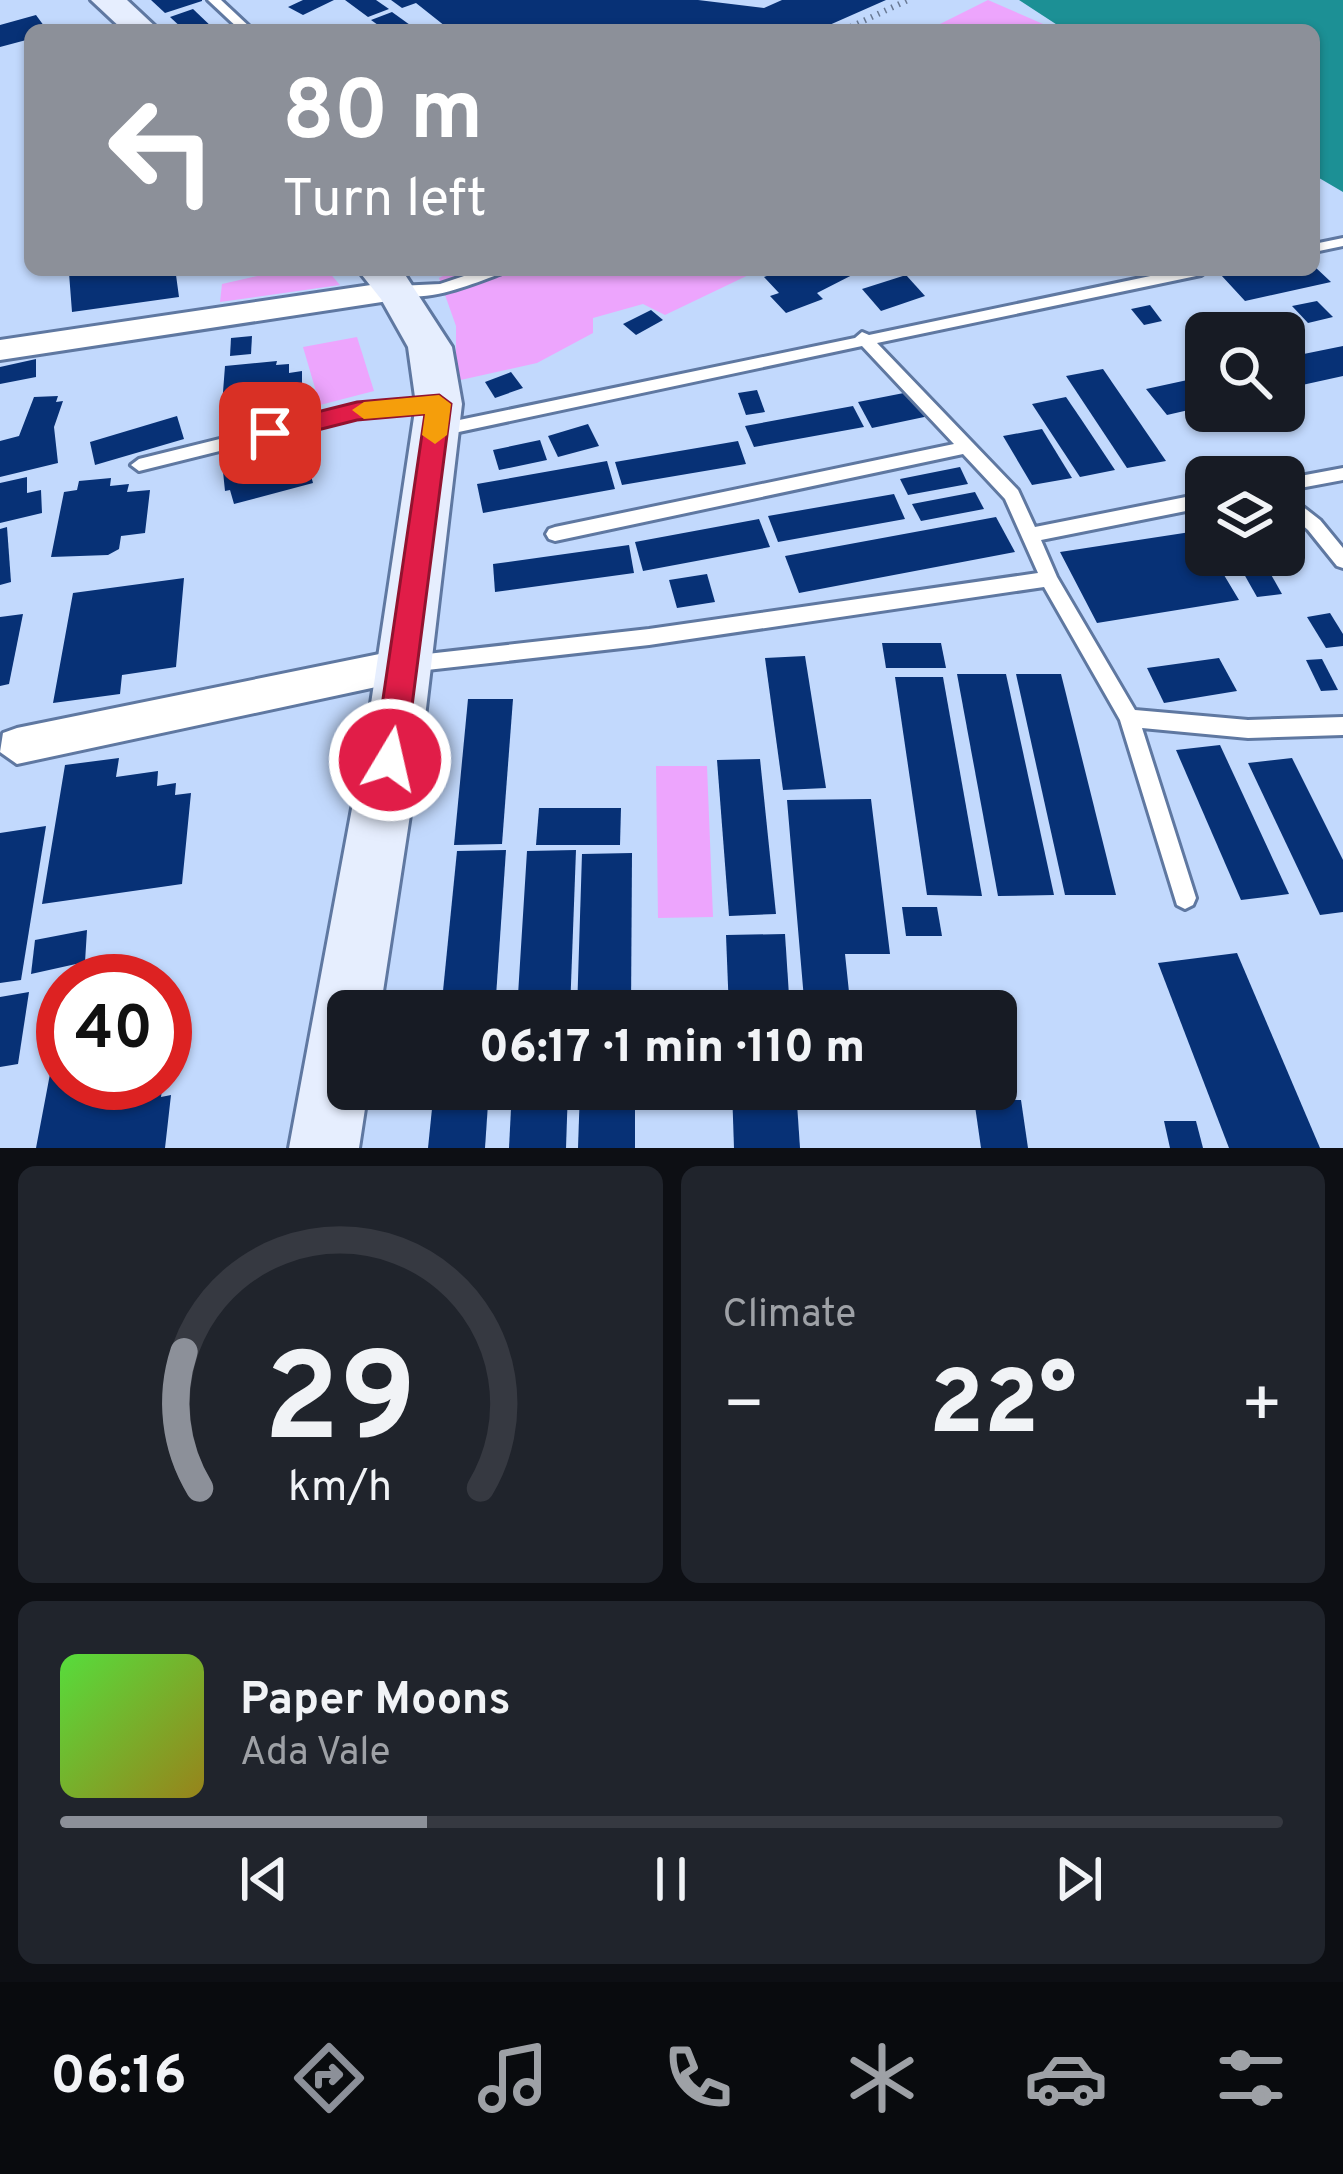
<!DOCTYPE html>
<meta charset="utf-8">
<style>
:root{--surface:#171b24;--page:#20242c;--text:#f1f3f6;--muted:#9ea1a6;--line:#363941;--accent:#8c9099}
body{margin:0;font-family:Overpass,sans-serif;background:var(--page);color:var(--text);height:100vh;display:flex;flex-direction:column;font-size:45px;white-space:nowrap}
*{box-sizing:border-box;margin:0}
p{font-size:39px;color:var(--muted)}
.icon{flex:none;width:66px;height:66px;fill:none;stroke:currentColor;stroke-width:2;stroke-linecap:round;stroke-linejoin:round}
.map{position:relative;height:1148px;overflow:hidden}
.details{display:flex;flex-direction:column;gap:18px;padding:18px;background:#0d0f14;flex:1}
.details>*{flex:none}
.top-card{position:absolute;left:24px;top:24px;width:1296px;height:252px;border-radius:18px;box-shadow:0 3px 9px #0004;background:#8c9099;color:#fff;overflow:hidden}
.fabs{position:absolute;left:1185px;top:312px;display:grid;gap:24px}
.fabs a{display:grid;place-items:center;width:120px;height:120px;border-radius:18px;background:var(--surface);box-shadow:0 3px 9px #0004;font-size:60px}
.speed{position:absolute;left:36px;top:954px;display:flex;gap:24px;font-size:60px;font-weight:700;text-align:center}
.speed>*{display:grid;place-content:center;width:156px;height:156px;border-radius:50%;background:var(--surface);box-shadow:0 3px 9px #0004;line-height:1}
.speed .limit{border:18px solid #d22;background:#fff;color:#111}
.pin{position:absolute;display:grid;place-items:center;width:102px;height:102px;color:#fff;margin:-51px;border-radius:24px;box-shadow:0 6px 18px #0006}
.me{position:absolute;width:132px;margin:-66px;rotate:9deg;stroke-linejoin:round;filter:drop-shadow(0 0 9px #0008)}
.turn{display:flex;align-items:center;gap:42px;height:252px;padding:0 60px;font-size:54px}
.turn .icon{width:156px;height:156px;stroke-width:2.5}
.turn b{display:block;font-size:84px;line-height:102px}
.big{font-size:90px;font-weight:800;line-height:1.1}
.details .tile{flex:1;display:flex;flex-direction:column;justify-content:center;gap:18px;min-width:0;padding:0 42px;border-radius:18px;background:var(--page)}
.details .dial{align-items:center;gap:0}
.dial svg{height:312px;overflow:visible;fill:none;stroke:var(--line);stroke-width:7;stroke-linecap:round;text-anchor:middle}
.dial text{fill:var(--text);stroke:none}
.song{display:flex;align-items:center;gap:36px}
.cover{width:144px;height:144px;border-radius:18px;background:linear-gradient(135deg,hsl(110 70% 55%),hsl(50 70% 35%))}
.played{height:12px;border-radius:6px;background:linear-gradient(90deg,var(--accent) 30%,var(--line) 30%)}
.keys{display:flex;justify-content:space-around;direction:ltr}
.heat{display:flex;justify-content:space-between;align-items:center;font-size:66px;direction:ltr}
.details .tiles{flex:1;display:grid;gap:18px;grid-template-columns:1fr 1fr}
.tile:last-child{grid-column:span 2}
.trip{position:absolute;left:327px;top:990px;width:690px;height:120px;border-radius:18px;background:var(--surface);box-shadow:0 3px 9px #0004;font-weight:800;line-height:120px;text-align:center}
.tabs{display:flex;height:192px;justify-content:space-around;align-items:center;background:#090b0e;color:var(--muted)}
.tabs .icon{width:84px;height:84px}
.tabs .selected{color:var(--accent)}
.tabs b{font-size:54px;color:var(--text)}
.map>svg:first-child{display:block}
</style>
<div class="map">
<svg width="1343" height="1148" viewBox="0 0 1343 1148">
<rect width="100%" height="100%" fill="#c2d9fd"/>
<!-- green -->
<g fill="#eda5fd">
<path d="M 988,0 L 1057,30 L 928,30 Z"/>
<path d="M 283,270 L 327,270 L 340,285 L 220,302 L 222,284 Z"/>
<path d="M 455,270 L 759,270 L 665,315 L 643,304 L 593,318 L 593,333 L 537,363 L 456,381 L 456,326 L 439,278 Z"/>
<path d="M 357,337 L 374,391 L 320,405 L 303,347 Z"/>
<path d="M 656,766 L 707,766 L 713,917 L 658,918 Z"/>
</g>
<!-- water -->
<path fill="#1c9095" d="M 1019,0 L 1343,0 L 1343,192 L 1314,175 L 1314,30 L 1065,30 Z"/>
<!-- building -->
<g fill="#073176">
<path d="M 151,0 L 202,0 L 202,1 L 165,13 Z"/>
<path d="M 303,0 L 334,0 L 303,15 L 288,7 Z"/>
<path d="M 345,0 L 376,0 L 389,9 L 368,17 Z"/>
<path d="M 391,0 L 698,0 L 764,8 L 782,0 L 886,0 L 818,30 L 450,30 L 416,3 L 402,8 Z"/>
<path d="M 193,9 L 215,30 L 184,30 L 170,17 Z"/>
<path d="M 392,12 L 417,30 L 385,30 L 371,20 Z"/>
<path d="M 36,15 L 47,30 L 30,30 L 30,39 L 0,47 L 0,25 Z"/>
<path d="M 1314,266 L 1331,282 L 1245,301 L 1221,275 L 1314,270 Z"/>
<path d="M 82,270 L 188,270 L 188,272 L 176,275 L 179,297 L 72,312 L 69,273 Z"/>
<path d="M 783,270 L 862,270 L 817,293 L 823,299 L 786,313 L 770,296 L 779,293 L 764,277 Z"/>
<path d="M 906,275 L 925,296 L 881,311 L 862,289 Z"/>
<path d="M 1317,301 L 1333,317 L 1308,323 L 1292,306 Z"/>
<path d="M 1150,305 L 1162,321 L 1144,325 L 1131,309 Z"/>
<path d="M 651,310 L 663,320 L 636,335 L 623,324 Z"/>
<path d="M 252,336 L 251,354 L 230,356 L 231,338 Z"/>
<path d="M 1343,346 L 1343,376 L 1284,389 L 1284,358 Z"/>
<path d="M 36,359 L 36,377 L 0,384 L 0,367 Z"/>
<path d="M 277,361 L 276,365 L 289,364 L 289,373 L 302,371 L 302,396 L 278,399 L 277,411 L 236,416 L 237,404 L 222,405 L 225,366 Z"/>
<path d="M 1103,369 L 1166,461 L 1127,468 L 1066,376 Z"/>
<path d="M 511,372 L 523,388 L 495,398 L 485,382 Z"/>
<path d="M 1206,376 L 1206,406 L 1167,415 L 1146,389 Z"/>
<path d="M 757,390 L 765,412 L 746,415 L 738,393 Z"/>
<path d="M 914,391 L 929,416 L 872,428 L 858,402 Z"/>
<path d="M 58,396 L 56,402 L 63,401 L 54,427 L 58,463 L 0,477 L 0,441 L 19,436 L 34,397 Z"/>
<path d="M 1066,397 L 1081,419 L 1115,470 L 1080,477 L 1032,404 Z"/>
<path d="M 853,406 L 864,427 L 754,447 L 745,426 Z"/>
<path d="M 177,416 L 184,439 L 95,465 L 90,442 Z"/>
<path d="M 588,424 L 599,446 L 558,457 L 548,436 Z"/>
<path d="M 1042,429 L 1072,478 L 1032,485 L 1003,436 Z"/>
<path d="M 298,431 L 316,466 L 309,468 L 313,483 L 234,504 L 230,490 L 225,491 L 221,452 Z"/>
<path d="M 540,440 L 547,460 L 499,470 L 493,450 Z"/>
<path d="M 738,441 L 746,464 L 622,485 L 615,462 Z"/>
<path d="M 607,461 L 615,489 L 483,513 L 477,484 Z"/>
<path d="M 960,467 L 968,484 L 908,495 L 900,479 Z"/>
<path d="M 27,477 L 27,493 L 41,490 L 42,513 L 0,523 L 0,483 Z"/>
<path d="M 111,478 L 110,486 L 129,484 L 127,492 L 150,490 L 145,533 L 121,536 L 119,549 L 108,555 L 51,557 L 64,492 L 77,490 L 79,481 Z"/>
<path d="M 975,492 L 984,509 L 921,521 L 912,504 Z"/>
<path d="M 894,494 L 905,519 L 778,542 L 768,516 Z"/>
<path d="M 996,517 L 1015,552 L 799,593 L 785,556 Z"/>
<path d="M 759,519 L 770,547 L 643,571 L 635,542 Z"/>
<path d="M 7,527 L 11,582 L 0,585 L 0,529 Z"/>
<path d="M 1197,531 L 1206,555 L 1212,555 L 1239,600 L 1097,623 L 1060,552 Z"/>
<path d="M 629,545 L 634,573 L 495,592 L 493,564 Z"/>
<path d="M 1265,564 L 1282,594 L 1257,597 L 1240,567 Z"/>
<path d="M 707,574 L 715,602 L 677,608 L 669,580 Z"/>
<path d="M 184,578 L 176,667 L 122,675 L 120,694 L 53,703 L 73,593 Z"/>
<path d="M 1330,613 L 1343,634 L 1343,646 L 1326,648 L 1307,617 Z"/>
<path d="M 23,614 L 9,684 L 0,686 L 0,617 Z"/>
<path d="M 882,643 L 941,643 L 946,668 L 886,668 Z"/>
<path d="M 805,656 L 826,788 L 783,790 L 765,658 Z"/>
<path d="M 1219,658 L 1237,691 L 1164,703 L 1147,668 Z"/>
<path d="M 1322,659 L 1338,690 L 1321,691 L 1306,660 Z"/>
<path d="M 957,674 L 1006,674 L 1054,895 L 998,896 Z"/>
<path d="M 1016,674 L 1061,674 L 1116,895 L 1065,895 Z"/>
<path d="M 895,677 L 943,677 L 982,896 L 927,895 Z"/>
<path d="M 468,699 L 513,699 L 502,844 L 454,845 Z"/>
<path d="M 1220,745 L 1289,894 L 1241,900 L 1176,750 Z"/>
<path d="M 119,758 L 116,777 L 158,771 L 157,786 L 176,783 L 175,795 L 191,793 L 182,884 L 42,904 L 65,765 Z"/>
<path d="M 1292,758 L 1343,860 L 1343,912 L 1320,915 L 1248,763 Z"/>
<path d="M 760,759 L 776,914 L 729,916 L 717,760 Z"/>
<path d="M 871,799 L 890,954 L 845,954 L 851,1011 L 805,1011 L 787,800 Z"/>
<path d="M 539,808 L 621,808 L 620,845 L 536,845 Z"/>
<path d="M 46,826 L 21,980 L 0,983 L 0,833 Z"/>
<path d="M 506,850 L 495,1011 L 441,1011 L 457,851 Z"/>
<path d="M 576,850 L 570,1011 L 517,1011 L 527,851 Z"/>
<path d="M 632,853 L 631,1011 L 577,1011 L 582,854 Z"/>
<path d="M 902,907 L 937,907 L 942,936 L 906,936 Z"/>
<path d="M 87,930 L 85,962 L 31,974 L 35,940 Z"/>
<path d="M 785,934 L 790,1011 L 729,1011 L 726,935 Z"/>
<path d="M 1237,953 L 1320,1148 L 1229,1148 L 1158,963 Z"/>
<path d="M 29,992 L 18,1064 L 0,1067 L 0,997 Z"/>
<path d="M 996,1037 L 998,1037 L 1008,1084 L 996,1084 Z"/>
<path d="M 63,1072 L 63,1083 L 163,1083 L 161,1097 L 171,1095 L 165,1148 L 36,1148 L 50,1074 Z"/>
<path d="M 434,1089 L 489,1089 L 485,1148 L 428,1148 Z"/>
<path d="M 512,1089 L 568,1089 L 566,1148 L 509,1148 Z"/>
<path d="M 580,1089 L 635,1089 L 635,1148 L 578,1148 Z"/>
<path d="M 732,1089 L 796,1089 L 800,1148 L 734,1148 Z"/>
<path d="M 974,1099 L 1021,1100 L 1028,1148 L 981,1148 Z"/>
<path d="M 1164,1121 L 1196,1121 L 1203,1148 L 1170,1148 Z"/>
</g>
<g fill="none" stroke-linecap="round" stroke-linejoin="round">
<!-- lane casing -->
<g stroke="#5f78a1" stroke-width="6">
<g id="lane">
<path d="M 208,0 L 221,0 L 253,30 L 240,30 Z"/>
<path d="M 1343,238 L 1343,246 L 1314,252 L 1314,244 Z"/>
<path d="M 482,270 L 504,270 L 502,273 C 472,284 420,307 391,291 L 398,286 L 440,284 Z"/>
<path d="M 1179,270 L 1208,270 L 1201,275 L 877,343 L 1018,490 L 1035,527 L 1206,493 L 1206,507 L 1041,540 L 1057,577 L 1135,710 L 1248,720 L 1343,717 L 1343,735 L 1248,738 L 1142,728 L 1196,898 L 1193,905 L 1185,909 L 1177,905 L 1120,720 L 1044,587 L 649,645 L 409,672 L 402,670 L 399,664 L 402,658 L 409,656 L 649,629 L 1038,573 L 1005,499 L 963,454 L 555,541 L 549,539 L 546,534 L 549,529 L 555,527 L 954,444 L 862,346 L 440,436 L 432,430 L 440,424 L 855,338 L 862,332 L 869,335 Z"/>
<path d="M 439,398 L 445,400 L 447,404 L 445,408 L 357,417 L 139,471 L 131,465 L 139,459 L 357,405 Z"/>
<path d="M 1343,468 L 1343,480 L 1284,491 L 1284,479 Z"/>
<path d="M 1284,492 L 1320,520 L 1343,548 L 1343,568 L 1337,566 L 1308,530 L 1284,509 Z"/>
</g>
</g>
<!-- street casing -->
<g stroke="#5f78a1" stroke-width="6">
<g id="street">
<path d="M 398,281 L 408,284 L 413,291 L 408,298 L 0,360 L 0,340 Z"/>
<path d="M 404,649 L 417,654 L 423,665 L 417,676 L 404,681 L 17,764 L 0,752 L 3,733 L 17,728 Z"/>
</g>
</g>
<!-- secondary casing -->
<g stroke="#5f78a1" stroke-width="6">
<g id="secondary">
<path d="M 91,0 L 127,0 L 159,30 L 123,30 Z"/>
<path d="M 358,270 L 402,270 L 452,347 L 462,404 L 425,717 L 380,1011 L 348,1011 L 348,1089 L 368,1089 L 359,1148 L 289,1148 L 369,717 L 416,404 L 408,347 L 381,299 Z"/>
</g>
</g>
<!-- path -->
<path stroke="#697994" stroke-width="6" stroke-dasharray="1.5 6" stroke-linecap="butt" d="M 844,30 L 908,0"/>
<!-- lane -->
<use href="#lane" fill="#fff" fill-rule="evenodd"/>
<!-- street -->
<use href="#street" fill="#fff" fill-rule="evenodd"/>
<!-- secondary -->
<use href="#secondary" fill="#e6eefe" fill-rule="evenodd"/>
</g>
<!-- route -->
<path fill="#e11d48" stroke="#92132f" stroke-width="3" d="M 439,395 L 451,404 L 405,760 L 401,769 L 390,773 L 379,769 L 374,760 L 425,414 L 357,420 L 270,442 L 258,433 L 261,426 L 357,402 Z"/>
<!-- slow -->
<path fill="#f59e0b" d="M 439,395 L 451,404 L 447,435 L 435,444 L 422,435 L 425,414 L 364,419 L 352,410 L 364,402 Z"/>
</svg>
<div class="fabs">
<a><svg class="icon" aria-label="search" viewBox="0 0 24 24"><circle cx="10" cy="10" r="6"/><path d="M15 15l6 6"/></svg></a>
<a><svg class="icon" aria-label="layers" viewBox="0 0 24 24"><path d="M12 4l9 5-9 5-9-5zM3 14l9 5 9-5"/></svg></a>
</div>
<div class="speed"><div class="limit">40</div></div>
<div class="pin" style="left:270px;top:433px;background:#d93025"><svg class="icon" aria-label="arrive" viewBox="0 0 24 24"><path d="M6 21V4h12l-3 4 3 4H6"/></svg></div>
<svg class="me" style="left:390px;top:760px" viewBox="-20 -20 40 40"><circle r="17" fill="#e11d48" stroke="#fff" stroke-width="3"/><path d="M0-11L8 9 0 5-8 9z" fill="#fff"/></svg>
<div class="trip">06:17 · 1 min · 110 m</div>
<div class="top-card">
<div class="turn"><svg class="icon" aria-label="left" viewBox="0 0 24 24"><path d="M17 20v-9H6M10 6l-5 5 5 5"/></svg><div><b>80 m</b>Turn left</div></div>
</div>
</div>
<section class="details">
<div class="tiles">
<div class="tile dial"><svg viewBox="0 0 100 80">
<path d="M14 69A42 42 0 1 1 86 69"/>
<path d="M14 69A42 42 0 0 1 10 34" stroke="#8c9099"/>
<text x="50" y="56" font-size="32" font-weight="700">29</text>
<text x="50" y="72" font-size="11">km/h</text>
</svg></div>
<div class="tile"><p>Climate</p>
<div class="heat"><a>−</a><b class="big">22°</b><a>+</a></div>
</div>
<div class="tile">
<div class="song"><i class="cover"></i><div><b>Paper Moons</b><p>Ada Vale</p></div></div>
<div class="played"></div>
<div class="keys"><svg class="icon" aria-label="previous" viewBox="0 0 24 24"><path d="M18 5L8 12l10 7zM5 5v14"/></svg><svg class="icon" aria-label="pause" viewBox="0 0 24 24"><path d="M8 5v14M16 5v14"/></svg><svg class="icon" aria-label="next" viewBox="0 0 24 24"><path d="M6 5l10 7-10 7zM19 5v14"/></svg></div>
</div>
</div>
</section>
<nav class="tabs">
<b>06:16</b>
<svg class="icon selected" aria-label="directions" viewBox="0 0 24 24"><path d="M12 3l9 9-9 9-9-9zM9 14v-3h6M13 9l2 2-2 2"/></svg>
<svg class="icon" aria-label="music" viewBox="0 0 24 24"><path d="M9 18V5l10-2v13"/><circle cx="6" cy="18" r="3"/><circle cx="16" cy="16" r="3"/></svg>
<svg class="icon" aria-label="phone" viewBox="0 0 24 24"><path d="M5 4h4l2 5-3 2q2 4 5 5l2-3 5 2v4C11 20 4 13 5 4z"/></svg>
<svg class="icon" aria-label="climate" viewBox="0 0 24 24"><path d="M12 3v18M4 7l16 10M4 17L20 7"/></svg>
<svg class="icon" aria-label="car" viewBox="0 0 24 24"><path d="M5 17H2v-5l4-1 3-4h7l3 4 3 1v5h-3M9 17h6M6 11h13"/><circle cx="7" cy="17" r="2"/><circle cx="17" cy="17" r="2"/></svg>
<svg class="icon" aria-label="filters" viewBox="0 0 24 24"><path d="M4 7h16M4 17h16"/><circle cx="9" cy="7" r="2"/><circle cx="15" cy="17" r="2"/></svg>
</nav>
